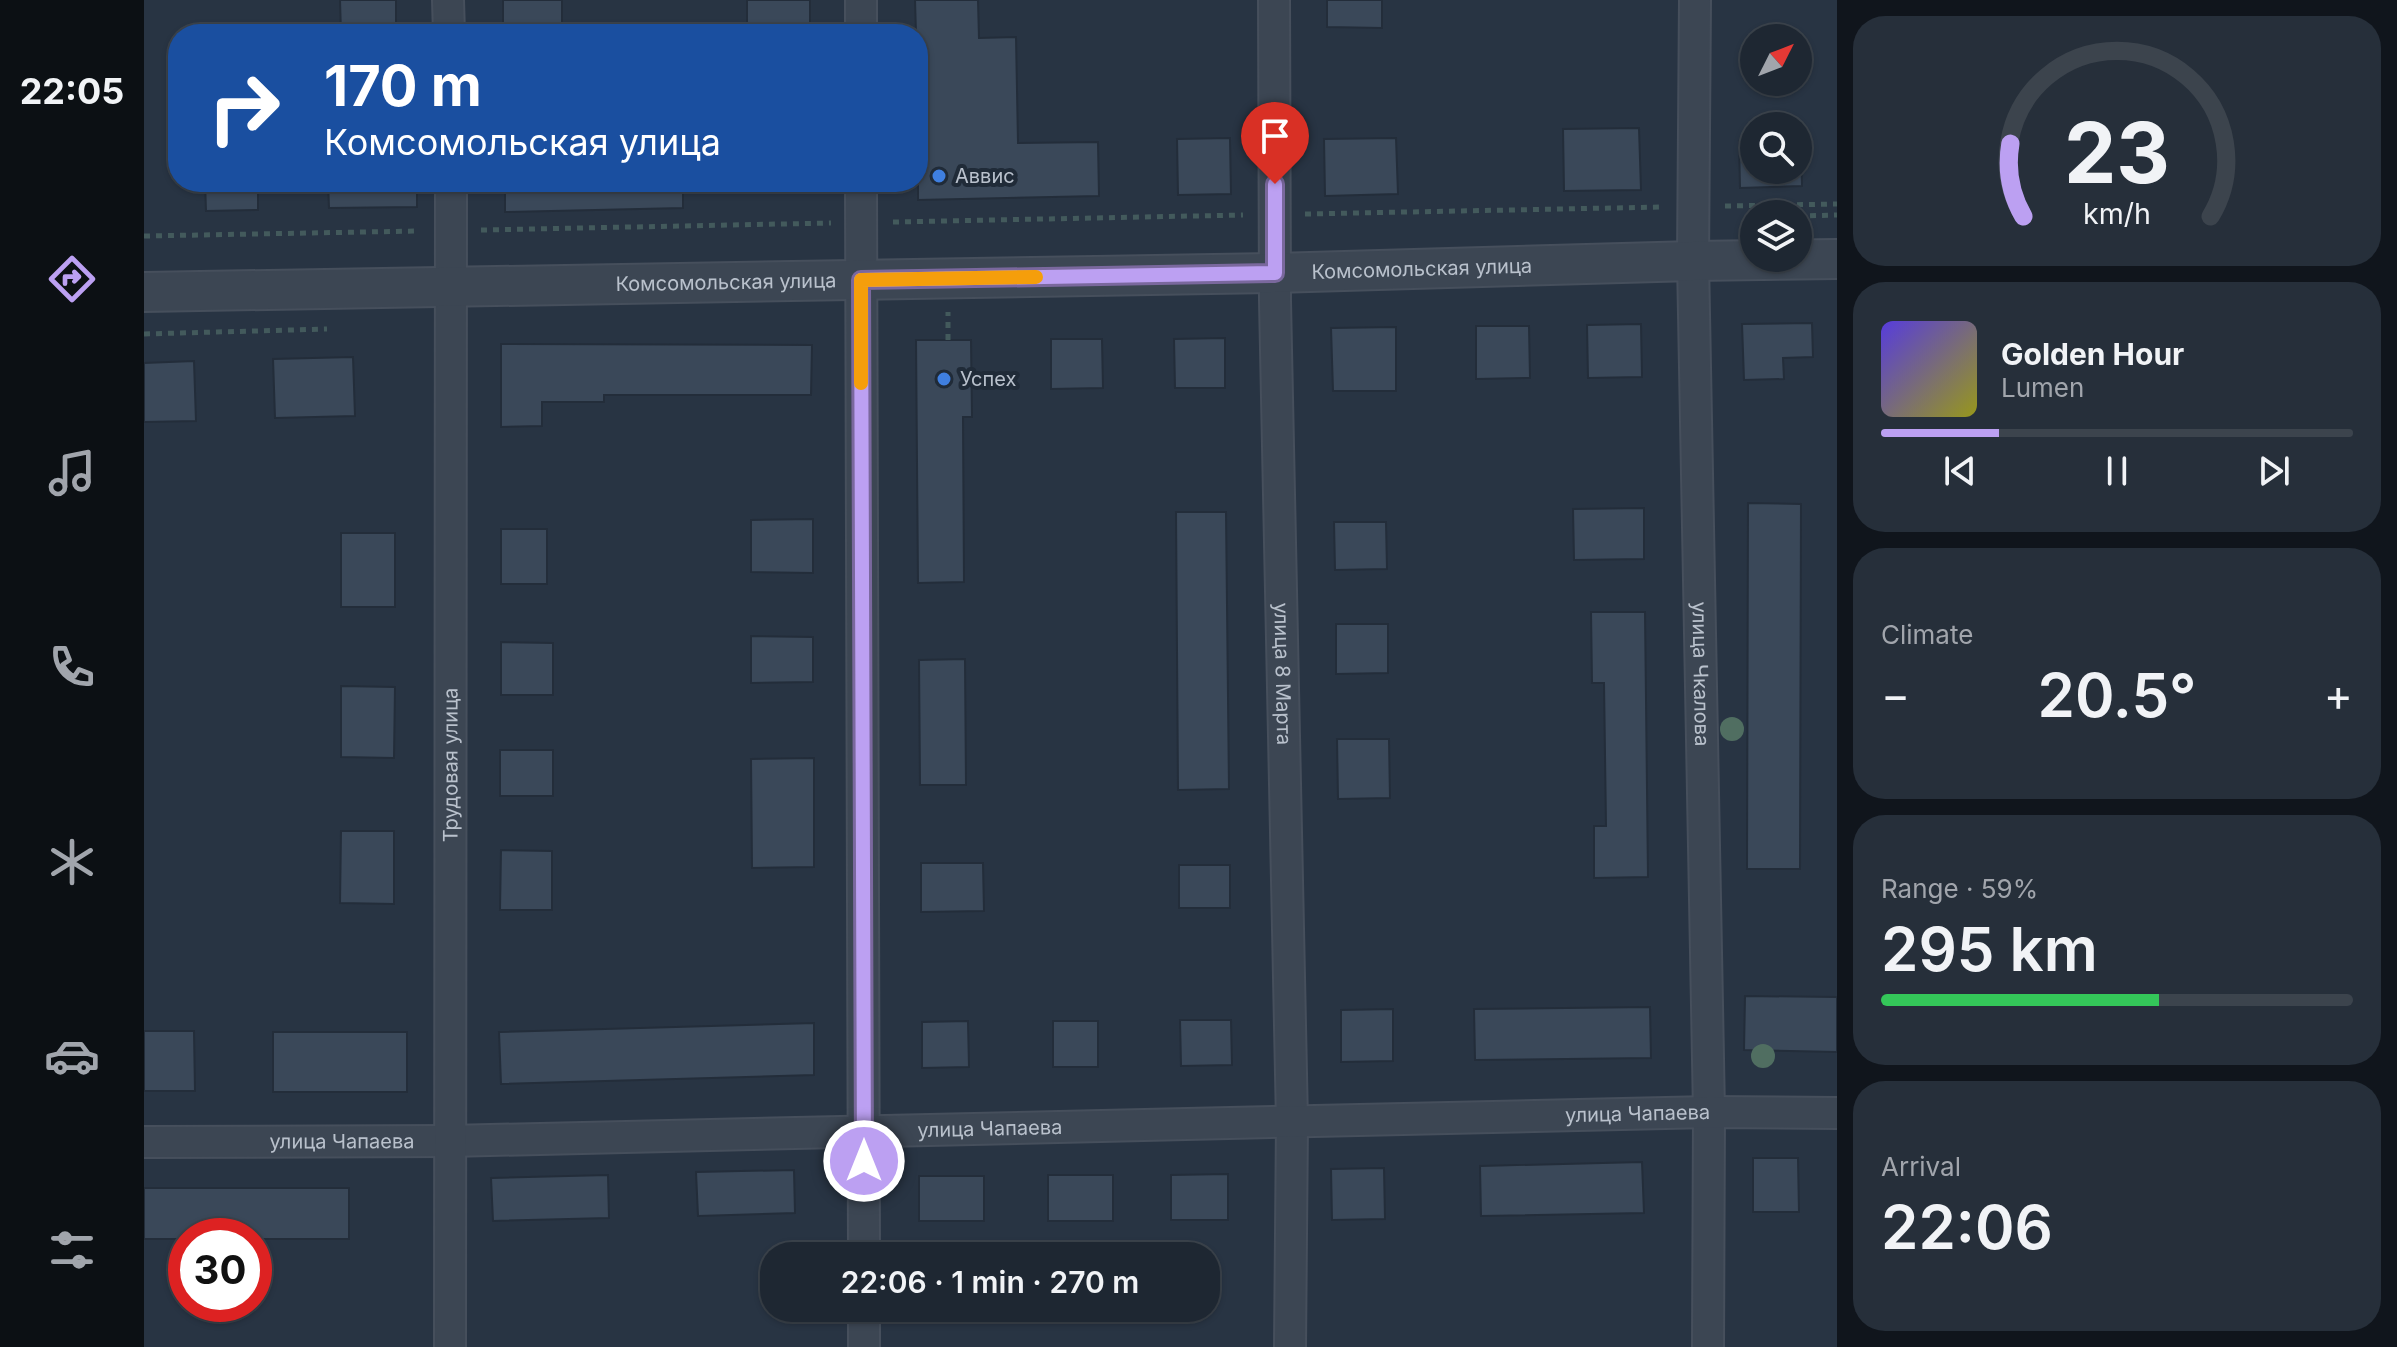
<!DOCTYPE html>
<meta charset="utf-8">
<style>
:root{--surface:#1e2732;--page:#262f3a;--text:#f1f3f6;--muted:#a1a5ac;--line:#3c444d;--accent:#bca0f2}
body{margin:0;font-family:Inter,sans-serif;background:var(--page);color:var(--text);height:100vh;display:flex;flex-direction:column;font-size:30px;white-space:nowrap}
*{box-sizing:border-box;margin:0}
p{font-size:26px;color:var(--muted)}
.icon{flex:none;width:44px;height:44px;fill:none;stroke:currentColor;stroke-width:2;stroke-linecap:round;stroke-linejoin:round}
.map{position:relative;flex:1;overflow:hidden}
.drawer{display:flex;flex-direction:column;gap:16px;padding:16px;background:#10151c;width:560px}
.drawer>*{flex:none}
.banner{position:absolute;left:24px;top:24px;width:760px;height:168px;border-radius:32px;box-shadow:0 2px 6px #0004,0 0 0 2px var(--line);background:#1a4fa0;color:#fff;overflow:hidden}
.needle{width:52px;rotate:48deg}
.controls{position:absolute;left:1596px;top:24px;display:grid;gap:16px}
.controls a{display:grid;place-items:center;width:72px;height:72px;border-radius:50%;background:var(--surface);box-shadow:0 2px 6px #0004,0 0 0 2px var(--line);font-size:40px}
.speed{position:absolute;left:24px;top:1218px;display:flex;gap:16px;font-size:40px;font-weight:700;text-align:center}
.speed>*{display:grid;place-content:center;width:104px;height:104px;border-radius:50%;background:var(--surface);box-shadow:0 2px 6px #0004,0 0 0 2px var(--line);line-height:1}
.speed .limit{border:12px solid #d22;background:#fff;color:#111}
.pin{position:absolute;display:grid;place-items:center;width:68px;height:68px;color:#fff;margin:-82px -34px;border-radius:50% 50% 50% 0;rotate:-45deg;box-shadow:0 0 8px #0007}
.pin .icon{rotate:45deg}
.me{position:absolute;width:88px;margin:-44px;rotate:0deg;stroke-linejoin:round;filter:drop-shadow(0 0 6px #0008)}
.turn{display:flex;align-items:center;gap:28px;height:168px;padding:0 24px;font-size:36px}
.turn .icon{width:104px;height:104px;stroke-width:2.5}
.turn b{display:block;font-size:56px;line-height:68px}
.big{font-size:60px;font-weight:600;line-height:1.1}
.drawer .tile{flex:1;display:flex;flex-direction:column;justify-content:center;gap:12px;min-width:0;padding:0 28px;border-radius:32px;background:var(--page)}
.drawer .dial{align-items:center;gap:0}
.dial svg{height:208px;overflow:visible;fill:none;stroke:var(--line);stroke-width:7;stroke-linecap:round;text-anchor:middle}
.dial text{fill:var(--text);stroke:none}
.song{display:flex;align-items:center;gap:24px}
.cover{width:96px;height:96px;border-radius:12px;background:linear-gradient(135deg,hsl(250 70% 55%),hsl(60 70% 35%))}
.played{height:8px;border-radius:4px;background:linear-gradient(90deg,var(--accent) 25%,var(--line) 25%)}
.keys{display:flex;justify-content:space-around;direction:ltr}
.heat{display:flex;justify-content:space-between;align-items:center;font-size:44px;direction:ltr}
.charge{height:12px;border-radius:6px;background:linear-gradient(90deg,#34c759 59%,var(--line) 0)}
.trip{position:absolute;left:616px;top:1242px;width:460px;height:80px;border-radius:32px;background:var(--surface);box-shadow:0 2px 6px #0004,0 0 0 2px var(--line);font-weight:600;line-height:80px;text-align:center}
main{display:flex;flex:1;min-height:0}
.tabs{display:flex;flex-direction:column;width:144px;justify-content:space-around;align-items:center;background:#0c1014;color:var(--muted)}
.tabs .icon{width:56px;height:56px}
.tabs .on{color:var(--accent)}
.tabs b{font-size:36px;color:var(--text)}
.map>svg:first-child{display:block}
</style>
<main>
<nav class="tabs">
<b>22:05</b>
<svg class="icon on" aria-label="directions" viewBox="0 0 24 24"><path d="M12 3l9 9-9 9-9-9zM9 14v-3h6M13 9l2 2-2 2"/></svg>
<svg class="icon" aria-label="music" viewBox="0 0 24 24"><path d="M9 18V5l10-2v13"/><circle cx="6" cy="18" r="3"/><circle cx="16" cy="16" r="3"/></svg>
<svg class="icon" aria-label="phone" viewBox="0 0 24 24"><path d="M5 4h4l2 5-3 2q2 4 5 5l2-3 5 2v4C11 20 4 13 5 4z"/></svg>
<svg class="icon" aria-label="climate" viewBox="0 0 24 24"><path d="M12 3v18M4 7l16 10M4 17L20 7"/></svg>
<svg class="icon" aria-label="car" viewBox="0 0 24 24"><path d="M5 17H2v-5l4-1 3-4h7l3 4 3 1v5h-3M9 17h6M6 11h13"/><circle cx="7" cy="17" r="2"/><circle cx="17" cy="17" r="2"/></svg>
<svg class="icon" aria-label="filters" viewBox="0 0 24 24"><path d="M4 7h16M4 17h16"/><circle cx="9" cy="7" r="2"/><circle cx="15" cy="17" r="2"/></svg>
</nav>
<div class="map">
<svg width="1693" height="1347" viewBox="0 0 1693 1347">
<rect width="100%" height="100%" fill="#283443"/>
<!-- building -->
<g fill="#3a4859" stroke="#232d3a" stroke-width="2">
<path d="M 196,0 L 252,0 L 252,34 L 197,34 Z"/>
<path d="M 359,0 L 418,0 L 418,32 L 359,33 Z"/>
<rect x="603" y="0" width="63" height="34"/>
<path d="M 771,0 L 834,0 L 835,38 L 872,37 L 874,143 L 954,142 L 955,196 L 774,200 L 774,34 L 772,34 Z"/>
<path d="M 1183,0 L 1238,0 L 1238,28 L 1183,27 Z"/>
<path d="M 1495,128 L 1497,190 L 1420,191 L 1419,129 Z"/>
<path d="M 1086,138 L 1087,194 L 1034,195 L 1033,139 Z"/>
<path d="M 1252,138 L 1254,194 L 1181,196 L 1180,139 Z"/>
<path d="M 1654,140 L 1657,140 L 1658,186 L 1596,188 L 1595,141 L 1610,141 L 1610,170 L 1654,170 Z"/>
<path d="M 61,182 L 114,182 L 114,210 L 62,211 Z"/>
<path d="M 184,182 L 273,182 L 273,207 L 185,208 Z"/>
<path d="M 361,182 L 539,182 L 539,208 L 361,212 Z"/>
<path d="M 1668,323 L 1669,357 L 1639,358 L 1640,379 L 1600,380 L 1598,324 Z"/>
<path d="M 1497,324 L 1498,377 L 1444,378 L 1443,325 Z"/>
<path d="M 1332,326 L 1385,326 L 1386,378 L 1332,379 Z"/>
<path d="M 1252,327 L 1252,391 L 1189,391 L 1187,328 Z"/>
<path d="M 1081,338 L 1081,388 L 1031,388 L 1030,339 Z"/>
<path d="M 907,339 L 958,339 L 959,388 L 907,389 Z"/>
<path d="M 772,340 L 827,340 L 828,417 L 819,417 L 820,582 L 774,583 Z"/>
<path d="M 357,344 L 668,345 L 667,395 L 460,395 L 460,402 L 398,402 L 398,426 L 357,427 Z"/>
<path d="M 209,357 L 211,416 L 131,418 L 129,359 Z"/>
<path d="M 50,361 L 52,421 L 0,422 L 0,363 Z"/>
<path d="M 1604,503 L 1657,504 L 1656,869 L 1603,869 Z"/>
<path d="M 1500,508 L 1500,559 L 1430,560 L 1429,509 Z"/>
<path d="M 1032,512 L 1082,512 L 1085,789 L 1034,790 Z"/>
<path d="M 669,519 L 669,573 L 607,572 L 607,520 Z"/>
<path d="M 1190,522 L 1242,522 L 1243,569 L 1191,570 Z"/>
<rect x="357" y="529" width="46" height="55"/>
<rect x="197" y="533" width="54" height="74"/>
<path d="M 1447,612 L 1501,612 L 1504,877 L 1450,878 L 1450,826 L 1462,826 L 1460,683 L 1448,683 Z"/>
<path d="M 1192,624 L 1244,624 L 1244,673 L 1192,674 Z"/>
<path d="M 607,636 L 669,637 L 669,682 L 607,683 Z"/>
<path d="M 357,642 L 409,643 L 409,695 L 357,695 Z"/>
<path d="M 821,659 L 822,785 L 776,785 L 775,660 Z"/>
<path d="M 197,686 L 251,687 L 250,758 L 197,757 Z"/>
<path d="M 1193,739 L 1245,739 L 1246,798 L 1194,799 Z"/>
<rect x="356" y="750" width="53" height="46"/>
<path d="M 670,758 L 670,867 L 608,868 L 607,759 Z"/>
<path d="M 197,831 L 250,831 L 250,904 L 196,903 Z"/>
<path d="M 357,850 L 408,851 L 408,910 L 356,910 Z"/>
<path d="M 777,863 L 839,863 L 840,911 L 777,912 Z"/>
<rect x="1035" y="865" width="51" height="43"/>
<path d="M 1601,996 L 1693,997 L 1693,1052 L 1600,1050 Z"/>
<path d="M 1506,1007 L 1507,1058 L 1331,1060 L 1330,1009 Z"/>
<path d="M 1249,1009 L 1249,1061 L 1197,1062 L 1197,1010 Z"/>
<path d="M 1036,1020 L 1087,1020 L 1088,1065 L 1037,1066 Z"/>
<path d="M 824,1021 L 825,1067 L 778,1068 L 778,1022 Z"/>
<rect x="909" y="1021" width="45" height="46"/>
<path d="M 670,1023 L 670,1075 L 357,1084 L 355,1032 Z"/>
<path d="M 0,1031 L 50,1031 L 51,1091 L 0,1091 Z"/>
<rect x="129" y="1032" width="134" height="60"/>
<path d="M 1609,1158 L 1654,1158 L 1655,1212 L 1609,1212 Z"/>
<path d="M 1498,1162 L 1500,1213 L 1337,1216 L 1336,1166 Z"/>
<path d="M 1240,1168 L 1241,1219 L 1188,1220 L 1187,1169 Z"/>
<path d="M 650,1170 L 651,1213 L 554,1216 L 552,1172 Z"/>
<path d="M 1084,1174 L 1084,1220 L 1027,1220 L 1027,1175 Z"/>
<path d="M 464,1175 L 465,1218 L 349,1221 L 347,1178 Z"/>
<rect x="904" y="1175" width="65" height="46"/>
<rect x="775" y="1176" width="65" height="45"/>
<path d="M 0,1188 L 205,1188 L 205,1239 L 110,1239 L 110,1236 L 42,1236 L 42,1239 L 0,1239 Z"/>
</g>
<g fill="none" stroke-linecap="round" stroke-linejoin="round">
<!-- minor casing -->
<g stroke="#464f5c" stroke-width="34">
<g id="minor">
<path d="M 304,0 L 305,34"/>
<path d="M 717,0 L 717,34"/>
<path id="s1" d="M 1130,0 L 1131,301 L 1148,1122 L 1146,1347"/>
<path id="s2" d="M 1551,0 L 1549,261 L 1565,1112 L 1564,1347"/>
<path d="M 717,182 L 720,1256"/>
<path id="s3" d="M 0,1142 L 306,1141 L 1565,1112 L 1693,1113"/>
<path d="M 720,1308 L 720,1347"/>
<path id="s4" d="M 306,1347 L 307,182"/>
</g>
</g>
<!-- tertiary casing -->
<g stroke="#464f5c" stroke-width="42">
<g id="tertiary">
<path id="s5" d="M 0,292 L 1131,273 L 1549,261 L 1693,259"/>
</g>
</g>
<!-- path -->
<g stroke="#435a5c" stroke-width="5" stroke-dasharray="6 6" stroke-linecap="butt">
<path d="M 1622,205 L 1634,214"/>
<path d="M 1581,206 L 1693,204"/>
<path d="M 1161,214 L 1519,207"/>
<path d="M 1654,216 L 1693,215"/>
<path d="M 749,222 L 1099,215"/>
<path d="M 337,230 L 687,223"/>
<path d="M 0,236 L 275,231"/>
<path d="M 0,334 L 183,329"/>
<path d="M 804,340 L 804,312"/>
</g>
<!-- minor -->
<use href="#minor" stroke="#3c4653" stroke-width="30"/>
<!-- tertiary -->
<use href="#tertiary" stroke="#3c4653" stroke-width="38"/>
</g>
<!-- trees -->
<g fill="#506e61">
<circle cx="1588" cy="729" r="12"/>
<circle cx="1619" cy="1056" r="12"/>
</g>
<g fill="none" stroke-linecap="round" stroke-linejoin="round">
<!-- route casing -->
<g stroke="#7a689d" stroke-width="20">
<path id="route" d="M 720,1161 L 717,280 L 1131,273 L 1131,184"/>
</g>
<!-- route -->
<use href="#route" stroke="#bca0f2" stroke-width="14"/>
<!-- slow -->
<path stroke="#f59e0b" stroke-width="14" d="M 717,383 L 717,280 L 892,277"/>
</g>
<!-- markers -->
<g fill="#3f7fe0" stroke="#202b38" stroke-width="3">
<circle cx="795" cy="176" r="8"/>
<circle cx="800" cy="379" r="8"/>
</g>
<g text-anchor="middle" stroke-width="8" stroke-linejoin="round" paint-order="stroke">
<!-- poi labels -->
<g font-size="20" fill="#b9c1cc" stroke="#202b38" text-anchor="start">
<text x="811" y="183">Аввис</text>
<text x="816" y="386">Успех</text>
</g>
<!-- street labels -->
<g font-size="20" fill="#b9c1cc" stroke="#202b38">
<text dy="7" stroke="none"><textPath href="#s5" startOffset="1278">Комсомольская улица</textPath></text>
<text dy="7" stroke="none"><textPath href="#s5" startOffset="582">Комсомольская улица</textPath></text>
<text dy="7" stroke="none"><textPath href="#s2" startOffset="674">улица Чкалова</textPath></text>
<text dy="7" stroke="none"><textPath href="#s1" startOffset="674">улица 8 Марта</textPath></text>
<text dy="7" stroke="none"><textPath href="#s4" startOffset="582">Трудовая улица</textPath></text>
<text dy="7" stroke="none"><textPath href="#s3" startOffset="1494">улица Чапаева</textPath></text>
<text dy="7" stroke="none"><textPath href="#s3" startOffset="846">улица Чапаева</textPath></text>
<text dy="7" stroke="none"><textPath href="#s3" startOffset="198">улица Чапаева</textPath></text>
</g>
</g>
</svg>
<div class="controls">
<a><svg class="needle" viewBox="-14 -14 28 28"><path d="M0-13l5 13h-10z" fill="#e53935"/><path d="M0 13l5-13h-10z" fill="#a1a5ac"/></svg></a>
<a><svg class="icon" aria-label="search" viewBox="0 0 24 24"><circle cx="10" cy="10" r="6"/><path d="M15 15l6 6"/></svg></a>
<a><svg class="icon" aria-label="layers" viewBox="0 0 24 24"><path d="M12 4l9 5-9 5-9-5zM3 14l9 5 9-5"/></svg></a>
</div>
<div class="speed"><div class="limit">30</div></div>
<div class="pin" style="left:1131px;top:184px;background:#d93025"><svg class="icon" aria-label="arrive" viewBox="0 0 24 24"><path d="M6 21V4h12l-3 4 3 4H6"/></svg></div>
<svg class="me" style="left:720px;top:1161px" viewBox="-20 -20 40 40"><circle r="17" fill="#bca0f2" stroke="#fff" stroke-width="3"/><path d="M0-11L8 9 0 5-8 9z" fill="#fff"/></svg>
<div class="trip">22:06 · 1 min · 270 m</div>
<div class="banner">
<div class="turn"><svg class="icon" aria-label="right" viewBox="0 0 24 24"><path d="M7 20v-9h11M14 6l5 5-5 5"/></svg><div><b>170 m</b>Комсомольская улица</div></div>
</div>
</div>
<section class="drawer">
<div class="tile dial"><svg viewBox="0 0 100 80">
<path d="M14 69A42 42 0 1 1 86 69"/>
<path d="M14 69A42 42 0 0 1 9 41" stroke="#bca0f2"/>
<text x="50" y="56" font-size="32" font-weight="700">23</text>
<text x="50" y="72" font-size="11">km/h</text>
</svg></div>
<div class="tile">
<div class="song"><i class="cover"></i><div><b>Golden Hour</b><p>Lumen</p></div></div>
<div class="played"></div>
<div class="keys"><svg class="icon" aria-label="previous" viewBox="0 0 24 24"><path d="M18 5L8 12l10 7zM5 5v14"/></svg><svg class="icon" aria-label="pause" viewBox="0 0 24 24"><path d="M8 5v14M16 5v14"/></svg><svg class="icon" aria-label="next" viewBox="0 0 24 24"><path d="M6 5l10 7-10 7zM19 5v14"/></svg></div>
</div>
<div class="tile"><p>Climate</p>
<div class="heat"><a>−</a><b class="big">20.5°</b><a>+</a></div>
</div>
<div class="tile"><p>Range · 59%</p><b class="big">295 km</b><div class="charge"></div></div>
<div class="tile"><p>Arrival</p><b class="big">22:06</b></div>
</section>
</main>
